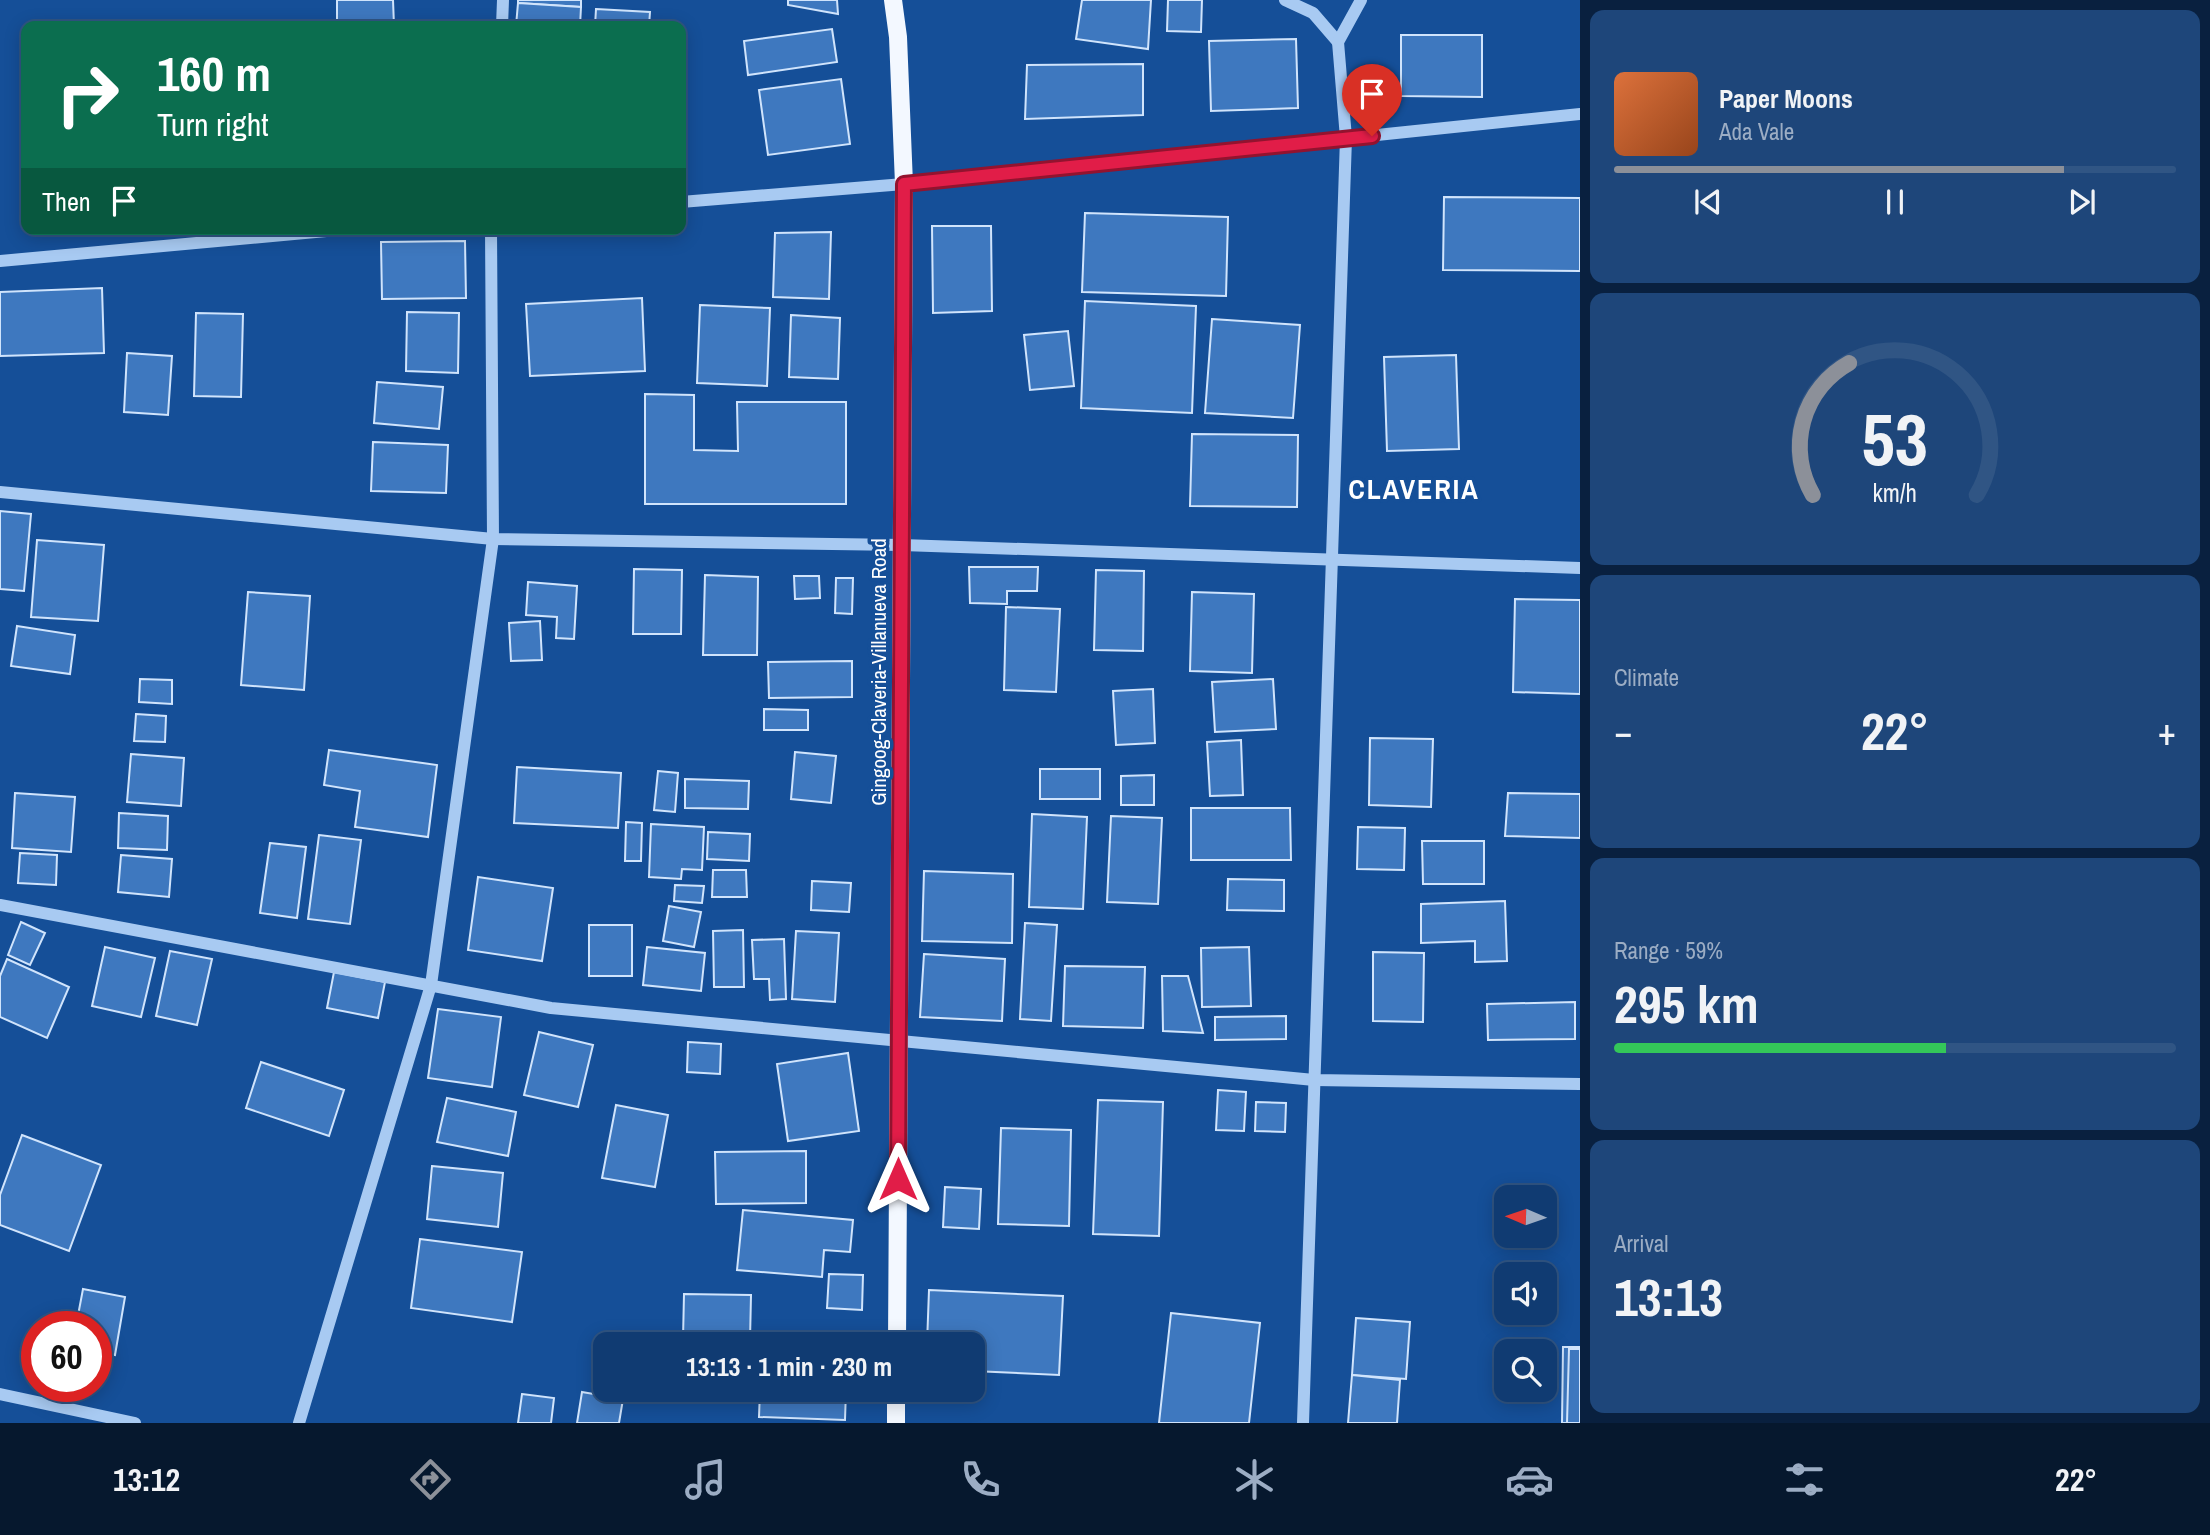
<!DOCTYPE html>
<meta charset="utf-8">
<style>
:root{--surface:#103b72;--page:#1e467a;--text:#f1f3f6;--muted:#9cadc4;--line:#305584;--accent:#8c9099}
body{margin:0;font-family:"Archivo Narrow",sans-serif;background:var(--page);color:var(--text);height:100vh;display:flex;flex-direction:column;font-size:26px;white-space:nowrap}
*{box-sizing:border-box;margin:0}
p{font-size:23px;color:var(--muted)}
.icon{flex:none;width:38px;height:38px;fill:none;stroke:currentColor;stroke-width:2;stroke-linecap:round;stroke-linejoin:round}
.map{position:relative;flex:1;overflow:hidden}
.drawer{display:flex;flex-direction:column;gap:10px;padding:10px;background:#09203f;width:630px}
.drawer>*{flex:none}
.top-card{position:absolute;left:21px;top:21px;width:665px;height:214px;border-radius:14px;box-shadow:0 4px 18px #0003,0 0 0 2px var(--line);background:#0b6e4f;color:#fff;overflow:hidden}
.needle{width:46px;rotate:272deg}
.fabs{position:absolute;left:1494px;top:1185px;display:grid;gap:14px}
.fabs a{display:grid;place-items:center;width:63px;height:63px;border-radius:14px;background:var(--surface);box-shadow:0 4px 18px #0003,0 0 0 2px var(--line);font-size:35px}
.speed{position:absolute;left:21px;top:1311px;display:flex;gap:14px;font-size:35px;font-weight:700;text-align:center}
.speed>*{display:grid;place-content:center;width:91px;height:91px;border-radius:50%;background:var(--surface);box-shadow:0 4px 18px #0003,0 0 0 2px var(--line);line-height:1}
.speed .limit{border:10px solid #d22;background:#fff;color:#111}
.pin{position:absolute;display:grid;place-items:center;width:60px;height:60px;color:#fff;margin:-72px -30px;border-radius:50% 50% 50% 0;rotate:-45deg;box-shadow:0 0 7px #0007}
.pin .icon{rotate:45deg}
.me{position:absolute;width:77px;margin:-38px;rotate:0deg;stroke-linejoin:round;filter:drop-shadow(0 0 5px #0008)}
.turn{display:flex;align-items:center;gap:24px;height:147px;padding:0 21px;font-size:32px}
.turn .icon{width:91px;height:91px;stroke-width:2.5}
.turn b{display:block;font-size:49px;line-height:60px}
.then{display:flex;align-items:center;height:66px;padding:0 21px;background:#0003;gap:14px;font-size:26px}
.big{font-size:52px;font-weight:700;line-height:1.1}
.drawer .tile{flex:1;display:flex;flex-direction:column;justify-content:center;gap:10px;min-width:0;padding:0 24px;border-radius:14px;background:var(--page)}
.drawer .dial{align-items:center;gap:0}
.dial svg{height:182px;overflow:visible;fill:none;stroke:var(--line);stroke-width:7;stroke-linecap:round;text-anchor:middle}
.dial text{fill:var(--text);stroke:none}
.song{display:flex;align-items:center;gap:21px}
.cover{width:84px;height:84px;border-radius:10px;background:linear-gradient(135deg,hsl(20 70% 55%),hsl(20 70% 35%))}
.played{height:7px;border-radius:4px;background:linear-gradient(90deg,var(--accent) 80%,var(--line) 80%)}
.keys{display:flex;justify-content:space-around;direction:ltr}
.heat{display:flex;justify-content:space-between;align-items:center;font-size:38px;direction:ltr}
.charge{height:10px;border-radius:5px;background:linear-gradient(90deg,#34c759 59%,var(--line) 0)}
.trip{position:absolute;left:593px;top:1332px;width:392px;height:70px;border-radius:14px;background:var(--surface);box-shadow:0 4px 18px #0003,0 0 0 2px var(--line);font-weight:700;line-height:70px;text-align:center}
.menu{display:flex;height:112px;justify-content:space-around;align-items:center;background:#06182e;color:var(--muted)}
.menu .icon{width:49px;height:49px}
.menu .active{color:var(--accent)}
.menu b{font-size:32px;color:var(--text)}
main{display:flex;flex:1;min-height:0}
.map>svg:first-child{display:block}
</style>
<main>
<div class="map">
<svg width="1580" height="1423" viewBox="0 0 1580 1423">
<rect width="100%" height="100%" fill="#154f98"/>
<!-- building -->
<g fill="#3e78bf" stroke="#d0e4fc" stroke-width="2">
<path d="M 337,0 L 393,0 L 394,26 L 337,26 Z"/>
<path d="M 518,0 L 581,0 L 581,7 L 518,3 Z"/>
<path d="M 788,0 L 837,0 L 838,14 L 788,5 Z"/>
<path d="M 1082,0 L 1151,0 L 1148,49 L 1076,39 Z"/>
<path d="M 1168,0 L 1202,0 L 1201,32 L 1167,31 Z"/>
<path d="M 518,3 L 581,7 L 580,26 L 516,26 Z"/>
<path d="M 596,9 L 650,12 L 649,26 L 595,26 Z"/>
<path d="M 832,29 L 837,62 L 748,75 L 744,41 Z"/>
<path d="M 1401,35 L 1482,35 L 1482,97 L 1401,96 Z"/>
<path d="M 1296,39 L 1298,108 L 1211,111 L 1209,41 Z"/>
<path d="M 1143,64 L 1143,115 L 1025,119 L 1027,65 Z"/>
<path d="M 841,79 L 850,144 L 768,155 L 759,90 Z"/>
<path d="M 1444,197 L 1580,198 L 1580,271 L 1443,270 Z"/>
<path d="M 1085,213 L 1228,217 L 1226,296 L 1082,292 Z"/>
<path d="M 932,226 L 991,226 L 992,311 L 933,313 Z"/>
<path d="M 831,232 L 829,299 L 773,297 L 775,233 Z"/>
<path d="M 465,241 L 466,298 L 382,299 L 381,242 Z"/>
<path d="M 102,288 L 104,353 L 0,356 L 0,292 Z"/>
<path d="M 642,298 L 645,371 L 530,376 L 526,304 Z"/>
<path d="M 1085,301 L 1196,306 L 1192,413 L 1081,408 Z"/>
<path d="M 700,305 L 770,308 L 767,386 L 697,383 Z"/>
<path d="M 407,312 L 459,313 L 458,373 L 406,371 Z"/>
<path d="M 196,313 L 243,314 L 241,397 L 194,396 Z"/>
<path d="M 791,315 L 840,318 L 838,379 L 789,377 Z"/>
<path d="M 1212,319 L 1300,325 L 1293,418 L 1205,413 Z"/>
<path d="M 1068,331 L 1074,386 L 1030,390 L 1024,335 Z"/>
<path d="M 127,353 L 172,356 L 168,415 L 124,412 Z"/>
<path d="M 1456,355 L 1459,449 L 1387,451 L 1384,357 Z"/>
<path d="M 377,382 L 443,387 L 439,429 L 374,423 Z"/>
<path d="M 645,394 L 694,395 L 694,450 L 738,451 L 737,402 L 846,402 L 846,504 L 645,504 Z"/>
<path d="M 1192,434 L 1298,435 L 1297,507 L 1190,506 Z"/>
<path d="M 373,442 L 448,445 L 446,493 L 371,491 Z"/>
<path d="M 0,511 L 31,514 L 24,591 L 0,589 Z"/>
<path d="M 37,540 L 104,545 L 98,621 L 31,617 Z"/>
<path d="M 969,567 L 1038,567 L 1037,591 L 1007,591 L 1007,604 L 970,603 Z"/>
<path d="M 634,569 L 682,570 L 681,634 L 633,634 Z"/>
<path d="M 1096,570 L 1144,571 L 1143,651 L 1094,650 Z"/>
<path d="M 705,575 L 758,577 L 757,655 L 703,655 Z"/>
<path d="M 794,576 L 819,576 L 820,598 L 795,599 Z"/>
<path d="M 836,578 L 853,578 L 852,614 L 835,613 Z"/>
<path d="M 528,582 L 577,586 L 574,639 L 556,638 L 557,617 L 526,615 Z"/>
<path d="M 248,592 L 310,596 L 304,690 L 241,685 Z"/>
<path d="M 1192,592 L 1254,594 L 1252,673 L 1190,671 Z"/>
<path d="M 1515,599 L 1580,600 L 1580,694 L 1513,692 Z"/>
<path d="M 1006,607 L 1060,609 L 1056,692 L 1004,690 Z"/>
<path d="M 540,621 L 542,660 L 511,661 L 509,623 Z"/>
<path d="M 17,626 L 75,635 L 70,674 L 11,666 Z"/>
<path d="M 852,661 L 852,697 L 769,698 L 768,662 Z"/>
<path d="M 140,679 L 172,680 L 172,704 L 139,702 Z"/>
<path d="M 1273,679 L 1276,729 L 1215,732 L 1212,682 Z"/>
<path d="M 1153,689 L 1155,743 L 1116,745 L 1113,691 Z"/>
<path d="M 764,709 L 808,710 L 808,730 L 764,730 Z"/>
<path d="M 136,714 L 166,716 L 165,742 L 134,741 Z"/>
<path d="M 1370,738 L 1433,739 L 1431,807 L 1369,805 Z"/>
<path d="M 1241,740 L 1243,795 L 1210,796 L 1207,742 Z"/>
<path d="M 329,750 L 437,765 L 428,837 L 355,827 L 360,791 L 324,785 Z"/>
<path d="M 795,752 L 836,756 L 831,803 L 791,799 Z"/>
<path d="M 131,754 L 184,758 L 181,806 L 127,802 Z"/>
<path d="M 517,767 L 621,773 L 618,828 L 514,823 Z"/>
<rect x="1040" y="769" width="60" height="30"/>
<path d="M 658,771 L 678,773 L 675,812 L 654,810 Z"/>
<path d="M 1154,775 L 1154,805 L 1121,805 L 1121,776 Z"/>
<path d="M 685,779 L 749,781 L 748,809 L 685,808 Z"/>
<path d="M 15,793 L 75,797 L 71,852 L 12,848 Z"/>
<path d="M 1508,793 L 1580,794 L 1580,838 L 1505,836 Z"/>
<path d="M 1191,808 L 1290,808 L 1291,860 L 1191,860 Z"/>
<path d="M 119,813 L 168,816 L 167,850 L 118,848 Z"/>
<path d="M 1032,814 L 1087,817 L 1083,909 L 1029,907 Z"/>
<path d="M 1111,816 L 1162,818 L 1158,904 L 1107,902 Z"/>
<path d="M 626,822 L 642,823 L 641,861 L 625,861 Z"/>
<path d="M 651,824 L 704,827 L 702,870 L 682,869 L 681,879 L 649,877 Z"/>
<path d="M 1358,827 L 1405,828 L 1404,870 L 1357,869 Z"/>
<path d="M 708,832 L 750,834 L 749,861 L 707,859 Z"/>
<path d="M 319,835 L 361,840 L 350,924 L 308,919 Z"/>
<path d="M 1422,841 L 1484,841 L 1484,884 L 1423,884 Z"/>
<path d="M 270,843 L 306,847 L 297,918 L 260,913 Z"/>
<path d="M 20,853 L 57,855 L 56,885 L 18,883 Z"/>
<path d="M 121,855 L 172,859 L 169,897 L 118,892 Z"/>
<path d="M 713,870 L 746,870 L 747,897 L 712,897 Z"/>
<path d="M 924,871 L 1013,874 L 1012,943 L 922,941 Z"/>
<path d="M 478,877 L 553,888 L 542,961 L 468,950 Z"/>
<path d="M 1228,879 L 1284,880 L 1284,911 L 1227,910 Z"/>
<path d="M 812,881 L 851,883 L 849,912 L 811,910 Z"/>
<path d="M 675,885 L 704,886 L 702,903 L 674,901 Z"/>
<path d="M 1505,901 L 1507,961 L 1475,962 L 1475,941 L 1421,943 L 1421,904 Z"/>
<path d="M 669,906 L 701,912 L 694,947 L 663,941 Z"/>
<path d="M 21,922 L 45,933 L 30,965 L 8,955 Z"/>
<path d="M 1025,923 L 1057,925 L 1051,1021 L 1020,1019 Z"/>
<rect x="589" y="925" width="43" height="51"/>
<path d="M 743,930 L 744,987 L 714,987 L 713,931 Z"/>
<path d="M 796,931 L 839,933 L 835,1002 L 792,999 Z"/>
<path d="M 784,939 L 786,999 L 770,1000 L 769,979 L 754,979 L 752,940 Z"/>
<path d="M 105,947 L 155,958 L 141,1017 L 92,1006 Z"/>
<path d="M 647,947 L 705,953 L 701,991 L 643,985 Z"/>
<path d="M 1249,947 L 1251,1006 L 1202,1007 L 1201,948 Z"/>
<path d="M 170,951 L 212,959 L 197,1025 L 156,1016 Z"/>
<path d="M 1373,952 L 1424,953 L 1423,1022 L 1373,1021 Z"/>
<path d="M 924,954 L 1005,959 L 1002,1021 L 920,1017 Z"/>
<path d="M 7,959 L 69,987 L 47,1038 L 0,1017 L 0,976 Z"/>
<path d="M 1065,966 L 1145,967 L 1143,1028 L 1063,1026 Z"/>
<path d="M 334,972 L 385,982 L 378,1018 L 327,1008 Z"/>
<path d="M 1162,976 L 1188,976 L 1203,1033 L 1163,1031 Z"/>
<path d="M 1575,1002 L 1575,1039 L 1488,1040 L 1487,1004 Z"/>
<path d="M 438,1009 L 501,1017 L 492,1087 L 428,1078 Z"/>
<path d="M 1286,1016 L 1286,1039 L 1215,1040 L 1215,1017 Z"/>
<path d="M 539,1032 L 593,1045 L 578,1107 L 524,1095 Z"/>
<path d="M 688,1042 L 721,1044 L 720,1074 L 687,1072 Z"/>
<path d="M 848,1053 L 859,1131 L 788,1141 L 777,1064 Z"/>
<path d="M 261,1062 L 344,1090 L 329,1136 L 246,1108 Z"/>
<path d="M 1218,1090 L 1246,1092 L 1244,1131 L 1216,1130 Z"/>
<path d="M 447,1098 L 516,1112 L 508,1156 L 437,1142 Z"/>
<path d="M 1098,1100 L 1163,1102 L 1159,1236 L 1093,1234 Z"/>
<path d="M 1256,1102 L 1286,1103 L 1285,1132 L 1255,1131 Z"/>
<path d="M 616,1105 L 668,1115 L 655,1187 L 602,1178 Z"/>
<path d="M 1001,1128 L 1071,1130 L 1069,1226 L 998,1224 Z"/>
<path d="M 22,1135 L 101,1165 L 69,1251 L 0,1225 L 0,1195 Z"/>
<path d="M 806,1151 L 806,1203 L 716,1204 L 715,1152 Z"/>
<path d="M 432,1166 L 503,1173 L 498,1227 L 427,1219 Z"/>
<path d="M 945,1187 L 981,1189 L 979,1229 L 943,1227 Z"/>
<path d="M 743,1210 L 853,1220 L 850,1252 L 824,1250 L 822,1277 L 737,1270 Z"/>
<path d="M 420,1239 L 522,1252 L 512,1322 L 411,1308 Z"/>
<path d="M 829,1274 L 863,1275 L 862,1310 L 827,1308 Z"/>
<path d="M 83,1289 L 125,1297 L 115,1355 L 96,1352 L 96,1326 L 76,1326 Z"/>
<path d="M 929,1290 L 1063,1296 L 1059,1375 L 973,1371 L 973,1344 L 927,1344 Z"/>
<path d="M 684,1294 L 751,1295 L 750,1340 L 683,1339 Z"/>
<path d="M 1171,1313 L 1260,1323 L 1249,1423 L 1159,1423 Z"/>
<path d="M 1356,1318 L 1410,1322 L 1406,1379 L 1352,1375 Z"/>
<path d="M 1563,1347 L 1580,1347 L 1580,1423 L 1562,1423 Z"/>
<path d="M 1569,1349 L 1580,1349 L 1580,1423 L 1567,1423 Z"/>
<path d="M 1352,1375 L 1400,1380 L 1397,1423 L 1348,1423 Z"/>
<path d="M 760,1390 L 846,1390 L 845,1420 L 759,1417 Z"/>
<path d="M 582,1392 L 623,1399 L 619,1423 L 577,1423 Z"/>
<path d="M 522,1394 L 554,1398 L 551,1423 L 518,1423 Z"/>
</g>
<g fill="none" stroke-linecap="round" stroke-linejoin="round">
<!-- minor -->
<g stroke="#a8caf2" stroke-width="12">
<path d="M 1285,0 L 1313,13 L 1338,42"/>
<path d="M 502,26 L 503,0"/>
<path d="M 681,202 L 904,184 L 1580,114"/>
<path d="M 0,261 L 348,229"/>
<path d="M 0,492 L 493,539 L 902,545 L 1580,568"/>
<path d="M 0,905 L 551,1008 L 1314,1080 L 1580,1084"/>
<path d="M 0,1394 L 135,1423"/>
<path d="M 299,1423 L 431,985 L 493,539 L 491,229"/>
<path d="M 1303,1423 L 1346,138 L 1338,42 L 1361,0"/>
</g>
<!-- major -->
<g stroke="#f3f8ff" stroke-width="18">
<path d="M 893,0 L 898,37 L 904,184 L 897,1344"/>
<path d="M 896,1423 L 896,1390"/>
</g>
</g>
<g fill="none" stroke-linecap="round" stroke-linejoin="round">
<!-- route casing -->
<g stroke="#92132f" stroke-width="18">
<path id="route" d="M 898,1179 L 904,184 L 1372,136"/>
</g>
<!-- route -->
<use href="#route" stroke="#e11d48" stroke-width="12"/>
</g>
<g text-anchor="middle" stroke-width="7" stroke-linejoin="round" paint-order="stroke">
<!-- street labels -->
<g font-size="21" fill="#fff" stroke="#154f98">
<text transform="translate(879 672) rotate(-90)" y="7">Gingoog-Claveria-Villanueva Road</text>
</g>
<!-- district labels -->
<g font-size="28" font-weight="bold" letter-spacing="2" fill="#fff" stroke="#154f98">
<text x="1414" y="499">CLAVERIA</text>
</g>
</g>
</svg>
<div class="fabs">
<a><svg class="needle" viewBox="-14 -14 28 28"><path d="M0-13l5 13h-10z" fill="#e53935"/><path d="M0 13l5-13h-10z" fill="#9cadc4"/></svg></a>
<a><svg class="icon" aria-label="sound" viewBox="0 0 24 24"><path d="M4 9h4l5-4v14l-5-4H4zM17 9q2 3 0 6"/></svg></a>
<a><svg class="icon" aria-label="search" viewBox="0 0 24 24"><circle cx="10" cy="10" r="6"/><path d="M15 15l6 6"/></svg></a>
</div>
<div class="speed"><div class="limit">60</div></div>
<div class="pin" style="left:1372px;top:136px;background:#d93025"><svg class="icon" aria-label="arrive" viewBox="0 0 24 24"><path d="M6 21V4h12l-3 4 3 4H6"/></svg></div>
<svg class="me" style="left:898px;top:1179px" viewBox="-20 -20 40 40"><path d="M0-17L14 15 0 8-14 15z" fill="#e11d48" stroke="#fff" stroke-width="4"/></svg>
<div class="trip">13:13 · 1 min · 230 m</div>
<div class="top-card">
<div class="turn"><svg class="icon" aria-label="right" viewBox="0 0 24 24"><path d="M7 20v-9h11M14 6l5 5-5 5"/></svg><div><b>160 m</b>Turn right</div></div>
<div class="then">Then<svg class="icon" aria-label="arrive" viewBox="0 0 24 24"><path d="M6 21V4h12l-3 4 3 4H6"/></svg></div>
</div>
</div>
<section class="drawer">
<div class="tile">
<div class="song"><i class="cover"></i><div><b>Paper Moons</b><p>Ada Vale</p></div></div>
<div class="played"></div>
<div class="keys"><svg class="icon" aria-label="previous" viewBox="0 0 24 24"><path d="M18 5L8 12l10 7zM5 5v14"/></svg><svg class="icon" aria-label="pause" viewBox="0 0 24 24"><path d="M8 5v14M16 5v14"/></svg><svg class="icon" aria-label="next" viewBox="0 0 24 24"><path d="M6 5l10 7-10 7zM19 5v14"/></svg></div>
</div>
<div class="tile dial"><svg viewBox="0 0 100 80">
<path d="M14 69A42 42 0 1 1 86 69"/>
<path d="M14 69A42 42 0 0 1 30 11" stroke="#8c9099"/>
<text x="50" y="56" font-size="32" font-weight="700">53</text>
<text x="50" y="72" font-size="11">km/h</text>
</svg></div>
<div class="tile"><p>Climate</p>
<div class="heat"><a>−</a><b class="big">22°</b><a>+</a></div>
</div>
<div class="tile"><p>Range · 59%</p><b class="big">295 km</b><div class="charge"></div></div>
<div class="tile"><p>Arrival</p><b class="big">13:13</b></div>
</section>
</main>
<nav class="menu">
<b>13:12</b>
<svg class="icon active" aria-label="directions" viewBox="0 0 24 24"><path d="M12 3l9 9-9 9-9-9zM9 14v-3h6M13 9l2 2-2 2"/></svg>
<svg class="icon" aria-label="music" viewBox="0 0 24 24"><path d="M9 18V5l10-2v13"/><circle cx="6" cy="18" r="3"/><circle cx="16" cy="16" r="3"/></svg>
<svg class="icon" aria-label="phone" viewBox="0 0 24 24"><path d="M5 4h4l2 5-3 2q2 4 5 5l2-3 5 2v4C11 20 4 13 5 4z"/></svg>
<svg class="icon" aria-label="climate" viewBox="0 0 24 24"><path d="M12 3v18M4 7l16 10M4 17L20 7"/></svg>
<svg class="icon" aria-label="car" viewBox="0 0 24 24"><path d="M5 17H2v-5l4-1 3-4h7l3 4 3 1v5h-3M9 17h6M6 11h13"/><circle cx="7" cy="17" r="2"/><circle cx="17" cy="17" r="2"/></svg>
<svg class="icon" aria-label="filters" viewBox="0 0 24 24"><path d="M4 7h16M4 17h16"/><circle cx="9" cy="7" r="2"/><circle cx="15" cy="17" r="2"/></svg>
<b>22°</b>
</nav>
